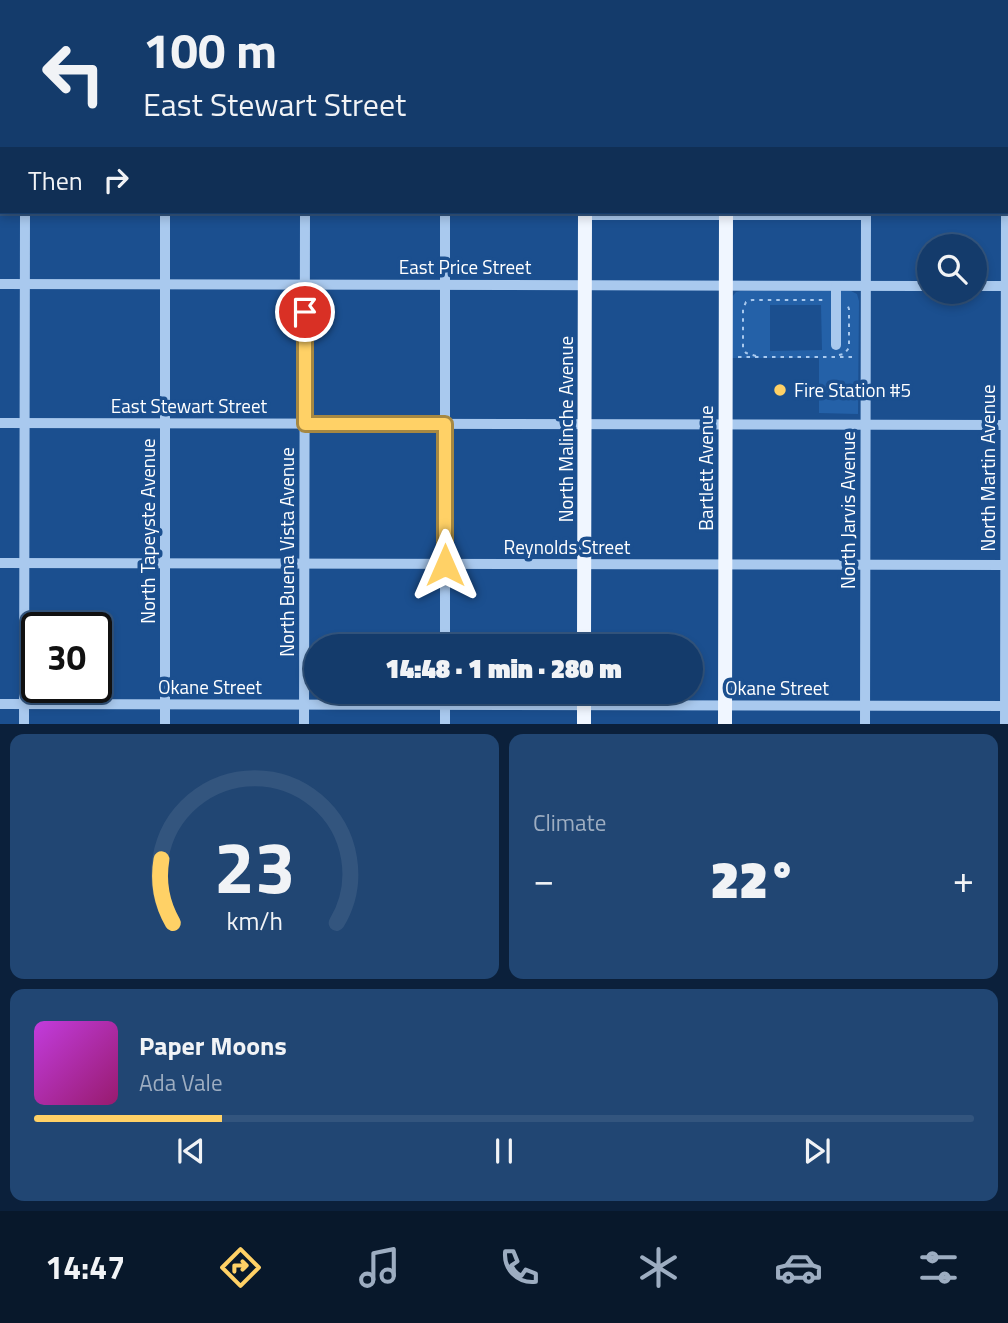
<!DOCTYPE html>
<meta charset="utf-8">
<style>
:root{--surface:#143b6b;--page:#214673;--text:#f1f3f6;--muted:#9dadc1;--line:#33557e;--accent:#ffd166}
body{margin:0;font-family:"Titillium Web",sans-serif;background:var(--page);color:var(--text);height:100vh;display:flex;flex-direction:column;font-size:26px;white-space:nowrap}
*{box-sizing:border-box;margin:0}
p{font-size:23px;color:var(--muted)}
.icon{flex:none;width:38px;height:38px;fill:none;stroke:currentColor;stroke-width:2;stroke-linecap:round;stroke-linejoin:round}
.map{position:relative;height:724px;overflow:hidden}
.drawer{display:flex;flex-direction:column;gap:10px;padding:10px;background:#0b203b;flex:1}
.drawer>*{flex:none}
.top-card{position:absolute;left:0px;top:0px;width:1008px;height:214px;box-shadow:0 4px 10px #0003,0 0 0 2px var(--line);background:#143b6b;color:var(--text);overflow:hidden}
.fabs{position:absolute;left:917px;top:234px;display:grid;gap:14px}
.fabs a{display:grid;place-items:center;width:70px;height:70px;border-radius:50%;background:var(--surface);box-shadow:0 4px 10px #0003,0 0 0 2px var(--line);font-size:35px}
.speed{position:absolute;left:21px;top:612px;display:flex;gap:14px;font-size:35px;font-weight:700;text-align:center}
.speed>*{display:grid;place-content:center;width:91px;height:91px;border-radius:50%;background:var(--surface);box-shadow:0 4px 10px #0003,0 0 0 2px var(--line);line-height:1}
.speed .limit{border:4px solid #111;border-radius:10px;background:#fff;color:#111}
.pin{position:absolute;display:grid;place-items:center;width:60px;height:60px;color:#fff;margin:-30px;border:4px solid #fff;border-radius:50%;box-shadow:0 2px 7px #0007}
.me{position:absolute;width:77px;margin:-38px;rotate:0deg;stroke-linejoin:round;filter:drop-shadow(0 0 5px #0008)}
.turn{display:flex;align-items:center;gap:24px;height:147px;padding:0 28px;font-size:32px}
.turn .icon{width:91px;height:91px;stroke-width:2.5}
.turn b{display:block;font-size:49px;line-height:60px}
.then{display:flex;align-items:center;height:66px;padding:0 28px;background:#0003;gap:14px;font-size:26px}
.big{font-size:52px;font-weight:800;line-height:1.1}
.drawer .tile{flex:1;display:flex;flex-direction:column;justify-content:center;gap:10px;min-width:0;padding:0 24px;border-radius:14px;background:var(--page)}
.drawer .dial{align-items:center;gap:0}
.dial svg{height:182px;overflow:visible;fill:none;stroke:var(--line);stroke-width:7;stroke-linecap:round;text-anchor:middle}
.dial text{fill:var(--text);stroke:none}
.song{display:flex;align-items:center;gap:21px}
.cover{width:84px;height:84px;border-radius:10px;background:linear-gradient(135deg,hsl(290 70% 55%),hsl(320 70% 35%))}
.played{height:7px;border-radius:4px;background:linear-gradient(90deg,var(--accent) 20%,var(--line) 20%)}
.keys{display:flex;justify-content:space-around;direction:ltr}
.heat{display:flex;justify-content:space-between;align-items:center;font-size:38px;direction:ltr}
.drawer .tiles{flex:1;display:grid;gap:10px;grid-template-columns:1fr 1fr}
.tile:last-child{grid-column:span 2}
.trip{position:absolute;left:304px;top:634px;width:399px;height:70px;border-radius:35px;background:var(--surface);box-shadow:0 4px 10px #0003,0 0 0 2px var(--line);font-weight:800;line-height:70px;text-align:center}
.tabs{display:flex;height:112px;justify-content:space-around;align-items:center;background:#08182b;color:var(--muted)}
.tabs .icon{width:49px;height:49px}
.tabs .on{color:var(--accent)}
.tabs b{font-size:32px;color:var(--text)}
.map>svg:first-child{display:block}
</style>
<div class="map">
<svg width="1008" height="725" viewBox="0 0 1008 725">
<rect width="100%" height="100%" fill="#1b4f8f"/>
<!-- green -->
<path fill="#2461a8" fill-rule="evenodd" d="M 740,291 L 851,291 L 857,294 L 859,301 L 858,414 L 819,413 L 819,358 L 731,358 L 732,297 L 736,292 ZM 770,305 L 821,305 L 822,350 L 770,351 Z"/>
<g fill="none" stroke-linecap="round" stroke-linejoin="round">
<!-- path -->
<g stroke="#a9c9ee" stroke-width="2" stroke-dasharray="3.5 5" stroke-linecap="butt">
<path d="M 839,355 L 844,354 L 849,348 L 849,309 L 847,304"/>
<path d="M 756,356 L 746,353 L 743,348 L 743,309 L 746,302 L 752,300 L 825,300"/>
<path d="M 738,357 L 855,357"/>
</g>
<!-- minor -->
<g stroke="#a9c9ee" stroke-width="10">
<path d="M 26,2 L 26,0"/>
<path d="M 166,2 L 166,0"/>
<path d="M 306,2 L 306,0"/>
<path d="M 446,2 L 446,0"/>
<path d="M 866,2 L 866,0"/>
<path d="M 0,144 L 2,144"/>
<path d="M 1006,146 L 1008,146"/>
<path d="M 585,215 L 866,215"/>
<path d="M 0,284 L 929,286"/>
<path d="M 836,286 L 836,345"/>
<path d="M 975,286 L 1008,286"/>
<path d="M 0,423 L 1008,425"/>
<path d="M 0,563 L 1008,565"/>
<path d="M 445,646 L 445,212"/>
<path d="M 0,704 L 1008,706"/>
<path d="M 24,725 L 25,212"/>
<path d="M 165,725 L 165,212"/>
<path d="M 304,725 L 305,212"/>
<path d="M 445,725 L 445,691"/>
<path d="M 865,725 L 866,212"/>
<path d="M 1005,725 L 1006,212"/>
</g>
<!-- major -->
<g stroke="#f0f6ff" stroke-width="14">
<path d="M 586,0 L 586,2"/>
<path d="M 726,2 L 726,0"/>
<path d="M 0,4 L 2,4"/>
<path d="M 1006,6 L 1008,6"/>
<path d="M 584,646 L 585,212"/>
<path d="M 584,725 L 584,691"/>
<path d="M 725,725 L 726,212"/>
</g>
</g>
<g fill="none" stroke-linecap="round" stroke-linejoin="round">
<!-- route casing -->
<g stroke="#a68842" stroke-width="18">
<path id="route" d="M 305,312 L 305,424 L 445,424 L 445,565"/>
</g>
<!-- route -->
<use href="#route" stroke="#ffd166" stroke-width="12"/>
</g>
<!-- markers -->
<circle fill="#ffd166" stroke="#1b4f8f" stroke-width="2.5" cx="780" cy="390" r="7"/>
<g text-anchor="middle" stroke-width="7" stroke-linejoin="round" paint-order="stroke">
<!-- street labels -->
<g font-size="19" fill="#fff" stroke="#1b4f8f">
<text x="465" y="274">East Price Street</text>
<text x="189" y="413">East Stewart Street</text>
<text transform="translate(566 429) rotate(-90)" y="7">North Malinche Avenue</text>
<text transform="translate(706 468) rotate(-90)" y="7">Bartlett Avenue</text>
<text transform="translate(988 468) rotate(-90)" y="7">North Martin Avenue</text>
<text transform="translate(848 510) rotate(-90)" y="7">North Jarvis Avenue</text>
<text transform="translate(148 531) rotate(-90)" y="7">North Tapeyste Avenue</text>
<text x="567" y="554">Reynolds Street</text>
<text transform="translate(287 552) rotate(-90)" y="7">North Buena Vista Avenue</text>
<text x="210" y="694">Okane Street</text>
<text x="777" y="695">Okane Street</text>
</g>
<!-- poi labels -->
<g font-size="19" fill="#fff" stroke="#1b4f8f" text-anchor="start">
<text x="794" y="397">Fire Station #5</text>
</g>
</g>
</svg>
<div class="fabs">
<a><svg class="icon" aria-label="search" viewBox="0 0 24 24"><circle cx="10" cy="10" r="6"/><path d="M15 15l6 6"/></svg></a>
</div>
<div class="speed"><div class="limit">30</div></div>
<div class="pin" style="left:305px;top:312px;background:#d93025"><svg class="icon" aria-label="arrive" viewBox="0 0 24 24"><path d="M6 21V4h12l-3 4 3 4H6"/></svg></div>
<svg class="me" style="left:445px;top:565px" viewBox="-20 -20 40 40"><path d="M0-17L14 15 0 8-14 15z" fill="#ffd166" stroke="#fff" stroke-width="4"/></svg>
<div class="trip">14:48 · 1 min · 280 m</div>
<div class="top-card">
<div class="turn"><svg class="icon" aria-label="left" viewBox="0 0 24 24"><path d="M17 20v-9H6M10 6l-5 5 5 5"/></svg><div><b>100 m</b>East Stewart Street</div></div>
<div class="then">Then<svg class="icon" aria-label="right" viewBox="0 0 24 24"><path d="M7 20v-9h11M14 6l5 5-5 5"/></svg></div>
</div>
</div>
<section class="drawer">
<div class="tiles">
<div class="tile dial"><svg viewBox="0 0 100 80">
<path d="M14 69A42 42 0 1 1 86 69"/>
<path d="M14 69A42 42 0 0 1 9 41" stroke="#ffd166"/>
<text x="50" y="56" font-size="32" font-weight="700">23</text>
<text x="50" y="72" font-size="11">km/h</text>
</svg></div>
<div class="tile"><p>Climate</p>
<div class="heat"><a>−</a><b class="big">22°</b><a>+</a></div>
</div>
<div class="tile">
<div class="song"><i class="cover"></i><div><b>Paper Moons</b><p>Ada Vale</p></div></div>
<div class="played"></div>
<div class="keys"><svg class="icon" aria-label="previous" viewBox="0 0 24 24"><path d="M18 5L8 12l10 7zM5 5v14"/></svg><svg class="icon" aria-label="pause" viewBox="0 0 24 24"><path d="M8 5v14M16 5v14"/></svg><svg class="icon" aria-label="next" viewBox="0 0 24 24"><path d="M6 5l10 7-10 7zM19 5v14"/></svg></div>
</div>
</div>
</section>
<nav class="tabs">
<b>14:47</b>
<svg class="icon on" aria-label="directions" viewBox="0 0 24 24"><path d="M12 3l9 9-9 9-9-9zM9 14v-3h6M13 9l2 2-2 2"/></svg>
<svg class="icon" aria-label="music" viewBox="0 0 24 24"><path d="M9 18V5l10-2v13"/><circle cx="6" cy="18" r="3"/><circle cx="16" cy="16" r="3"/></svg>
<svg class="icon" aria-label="phone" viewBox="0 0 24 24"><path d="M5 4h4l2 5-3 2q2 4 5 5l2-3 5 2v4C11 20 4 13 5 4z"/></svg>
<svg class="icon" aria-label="climate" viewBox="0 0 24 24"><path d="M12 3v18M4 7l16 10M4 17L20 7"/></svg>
<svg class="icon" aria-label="car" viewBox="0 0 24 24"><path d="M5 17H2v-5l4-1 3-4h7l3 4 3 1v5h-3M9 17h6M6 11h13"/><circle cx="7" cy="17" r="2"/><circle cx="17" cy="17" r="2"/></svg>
<svg class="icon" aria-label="filters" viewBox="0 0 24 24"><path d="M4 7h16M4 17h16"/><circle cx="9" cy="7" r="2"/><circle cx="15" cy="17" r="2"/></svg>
</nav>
